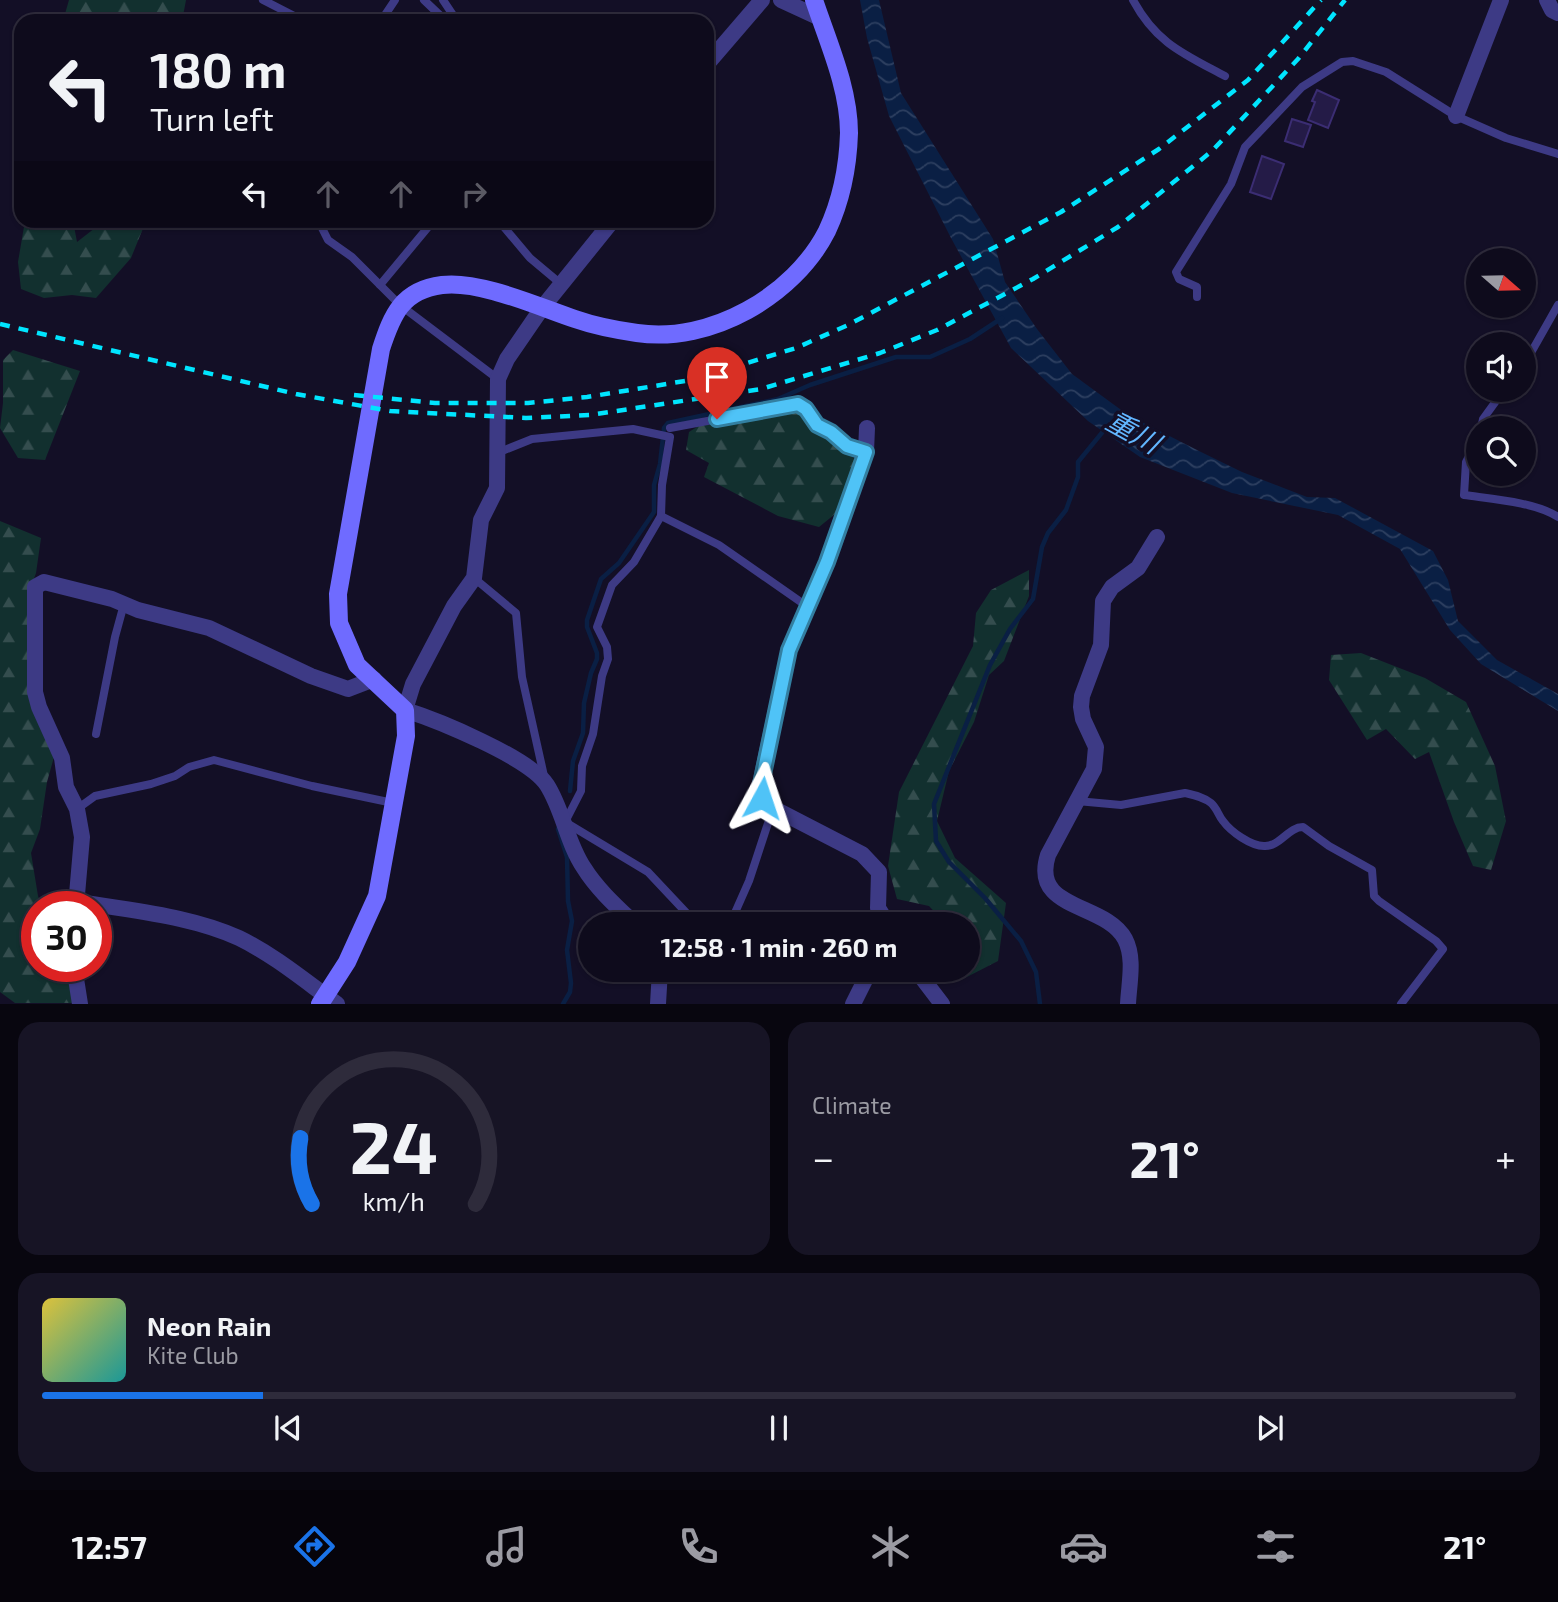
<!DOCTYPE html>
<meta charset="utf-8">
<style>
:root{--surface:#0e0b1c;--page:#171425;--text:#f1f3f6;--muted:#9b9ba3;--line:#2e2b3b;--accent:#1a73e8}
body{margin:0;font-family:"Exo 2","Noto Sans JP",sans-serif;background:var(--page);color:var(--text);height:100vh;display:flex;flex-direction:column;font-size:26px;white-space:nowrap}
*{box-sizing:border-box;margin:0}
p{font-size:23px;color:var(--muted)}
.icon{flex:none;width:38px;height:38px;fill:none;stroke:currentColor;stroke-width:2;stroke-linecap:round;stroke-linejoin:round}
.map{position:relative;height:1004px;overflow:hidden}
.drawer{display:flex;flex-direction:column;gap:18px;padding:18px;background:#08060f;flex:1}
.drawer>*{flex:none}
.hud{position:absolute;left:14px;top:14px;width:700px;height:214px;border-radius:21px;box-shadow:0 2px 5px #0004,0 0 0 2px var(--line);background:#0e0b1c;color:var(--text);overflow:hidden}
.needle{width:46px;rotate:110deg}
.tools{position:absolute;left:1466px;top:248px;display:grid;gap:14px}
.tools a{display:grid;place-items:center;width:70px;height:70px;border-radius:50%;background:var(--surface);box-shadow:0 2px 5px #0004,0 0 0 2px var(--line);font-size:35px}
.speed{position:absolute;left:21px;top:891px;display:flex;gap:14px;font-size:35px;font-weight:700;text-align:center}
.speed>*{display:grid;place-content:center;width:91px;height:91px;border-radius:50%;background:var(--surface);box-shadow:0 2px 5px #0004,0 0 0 2px var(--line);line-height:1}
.speed .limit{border:10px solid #d22;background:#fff;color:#111}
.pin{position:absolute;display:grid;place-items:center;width:60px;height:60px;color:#fff;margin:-72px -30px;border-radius:50% 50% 50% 0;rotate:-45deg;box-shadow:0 0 7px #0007}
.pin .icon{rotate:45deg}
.me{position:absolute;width:77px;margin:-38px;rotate:5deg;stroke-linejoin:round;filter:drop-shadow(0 0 5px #0008)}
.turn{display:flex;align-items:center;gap:24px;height:147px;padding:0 21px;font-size:32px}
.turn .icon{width:91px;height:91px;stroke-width:2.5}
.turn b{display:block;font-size:49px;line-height:60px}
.lanes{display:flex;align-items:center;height:66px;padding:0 21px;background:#0003;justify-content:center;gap:35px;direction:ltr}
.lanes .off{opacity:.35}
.big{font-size:52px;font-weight:700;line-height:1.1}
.drawer .card{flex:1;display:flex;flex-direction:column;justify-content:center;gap:10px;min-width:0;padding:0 24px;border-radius:21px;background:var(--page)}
.drawer .dial{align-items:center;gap:0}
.dial svg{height:182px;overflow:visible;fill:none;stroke:var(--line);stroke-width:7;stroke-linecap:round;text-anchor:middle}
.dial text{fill:var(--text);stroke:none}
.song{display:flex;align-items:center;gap:21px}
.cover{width:84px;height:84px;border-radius:10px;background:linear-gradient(135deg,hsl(50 70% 55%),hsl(180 70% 35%))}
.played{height:7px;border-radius:4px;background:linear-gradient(90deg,var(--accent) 15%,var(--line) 15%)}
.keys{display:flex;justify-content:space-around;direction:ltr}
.heat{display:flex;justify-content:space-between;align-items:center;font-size:38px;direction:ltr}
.drawer .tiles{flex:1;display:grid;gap:18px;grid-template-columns:1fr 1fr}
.card:last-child{grid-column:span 2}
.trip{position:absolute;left:578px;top:912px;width:402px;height:70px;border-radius:35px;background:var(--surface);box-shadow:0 2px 5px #0004,0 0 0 2px var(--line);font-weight:700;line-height:70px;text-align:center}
.tabs{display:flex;height:112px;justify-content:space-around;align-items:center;background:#06040b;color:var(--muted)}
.tabs .icon{width:49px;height:49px}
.tabs .active{color:var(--accent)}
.tabs b{font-size:32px;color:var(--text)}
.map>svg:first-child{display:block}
</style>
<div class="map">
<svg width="1558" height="1004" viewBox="0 0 1558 1004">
<defs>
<pattern id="forest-firs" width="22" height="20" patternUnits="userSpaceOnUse" patternTransform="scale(1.75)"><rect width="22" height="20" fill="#12302f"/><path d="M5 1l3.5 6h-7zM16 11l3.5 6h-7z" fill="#344d4e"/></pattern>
<pattern id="water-waves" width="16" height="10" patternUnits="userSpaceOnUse" patternTransform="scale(1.75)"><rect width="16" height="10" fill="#0a1f44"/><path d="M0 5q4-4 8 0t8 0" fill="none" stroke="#2d3f60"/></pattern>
</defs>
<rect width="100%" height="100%" fill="#130f26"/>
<!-- forest -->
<g fill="url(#forest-firs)">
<path d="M 69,0 L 186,0 L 182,21 L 63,21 Z"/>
<path d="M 25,221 L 73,221 L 77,242 L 104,221 L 146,221 L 131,258 L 96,298 L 72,295 L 44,298 L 21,289 L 18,262 Z"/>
<path d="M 13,350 L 80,371 L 45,460 L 18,458 L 0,428 L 3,403 L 3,360 Z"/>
<path d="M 789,408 L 800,412 L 857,461 L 840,510 L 819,527 L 778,516 L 704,477 L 709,463 L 686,450 L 689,432 L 700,425 Z"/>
<path d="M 0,521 L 41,538 L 36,573 L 28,595 L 27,689 L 54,757 L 47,782 L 40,829 L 31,853 L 38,896 L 42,906 L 37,906 L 37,966 L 64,966 L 74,1003 L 15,1003 L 0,992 Z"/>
<path d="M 1029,570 L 1029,596 L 1004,661 L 989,675 L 974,722 L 949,771 L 937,821 L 955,858 L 1006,903 L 998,961 L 961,980 L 953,970 L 968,970 L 968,924 L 946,924 L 929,906 L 897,899 L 888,866 L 899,792 L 973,646 L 976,613 L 991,590 Z"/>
<path d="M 1361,653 L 1425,678 L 1466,702 L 1495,766 L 1506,821 L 1491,870 L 1473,866 L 1454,822 L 1429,752 L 1415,759 L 1386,729 L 1367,740 L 1329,680 L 1331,655 Z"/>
</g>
<!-- water -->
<path fill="url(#water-waves)" d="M 860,0 L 879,0 L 901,93 L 993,239 L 1005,282 L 1037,329 L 1072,374 L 1128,415 L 1199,451 L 1242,472 L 1307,497 L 1335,498 L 1433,551 L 1448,580 L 1458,621 L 1497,660 L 1558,694 L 1558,711 L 1481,664 L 1450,630 L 1400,549 L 1338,515 L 1232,493 L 1140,457 L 1088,421 L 1011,348 L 951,238 L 889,116 L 867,38 Z"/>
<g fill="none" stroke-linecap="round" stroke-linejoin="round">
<!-- stream -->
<g stroke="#0a1f44" stroke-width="4.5">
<path d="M 570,791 L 573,761 L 583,733 L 584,703 L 591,673 L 597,659 L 597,653 L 587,627 L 587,620 L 601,579 L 619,563 L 654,512 L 654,485 L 660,464 L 664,428 L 668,423 L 778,399 L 810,385 L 896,357 L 930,357 L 970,339 L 1002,318"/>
<path d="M 558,829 L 567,857 L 568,901 L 572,921 L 567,950 L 571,983 L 570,992 L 563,1004"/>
<path d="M 1040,1004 L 1036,972 L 1021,941 L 985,898 L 949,862 L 936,841 L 934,804 L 990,665 L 1010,629 L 1033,599 L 1042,547 L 1048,533 L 1066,510 L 1078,477 L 1078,462 L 1105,429"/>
</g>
</g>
<!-- building -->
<g fill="#241b47" stroke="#3b2d73" stroke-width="2">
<path d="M 1317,90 L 1339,100 L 1328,128 L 1308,120 L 1315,102 L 1312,101 Z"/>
<path d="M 1292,119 L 1311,125 L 1303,147 L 1285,141 Z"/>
<path d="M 1262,156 L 1284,164 L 1271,199 L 1250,192 Z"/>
</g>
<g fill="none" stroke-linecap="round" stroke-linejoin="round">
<!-- lane -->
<g stroke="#3d3a85" stroke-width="8">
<path d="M 263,0 L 304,21"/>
<path d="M 424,0 L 446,21"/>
<path d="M 443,0 L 457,21"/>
<path d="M 1133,0 C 1156,43 1184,54 1225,76"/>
<path d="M 381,21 L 395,0"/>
<path d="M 318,220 L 328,240 L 352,257 L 400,305 L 498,379"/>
<path d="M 498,220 L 530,258 L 561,284"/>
<path d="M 380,285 L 434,220"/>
<path d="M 1197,297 L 1197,287 L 1179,279 L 1176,272 L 1231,184 L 1245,147 L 1302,87 L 1342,62 L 1353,61 L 1386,72 L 1456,116 L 1506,138 L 1558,154"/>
<path d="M 1524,365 L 1558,305"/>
<path d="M 670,428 L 798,404 L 806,409 L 817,425 L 831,432 L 847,447 L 866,452"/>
<path d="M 1481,429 L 1483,419 L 1504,390"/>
<path d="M 1479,437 L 1466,462 L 1464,495 C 1492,499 1535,502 1558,517"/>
<path d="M 497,453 L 532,439 L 633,429 L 670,437 L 662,485 L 661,516 L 634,562 L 612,585 L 597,627 L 607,647 L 608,659 L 602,676 L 593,734 L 582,766 L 581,791 L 565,822 L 648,872 L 695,922"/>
<path d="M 661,516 L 719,545 L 808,607"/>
<path d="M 474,578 L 516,613 L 522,677 L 544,776"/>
<path d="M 96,734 L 115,637 L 124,604"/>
<path d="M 1077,801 L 1121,805 L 1185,793 C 1194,795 1204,797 1211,803 C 1217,808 1218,815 1223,821 C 1231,832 1251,846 1264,846 C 1280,847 1288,827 1303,827 L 1329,846 L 1372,870 L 1374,896 L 1379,901 L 1436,941 L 1443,949 L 1401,1004"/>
<path d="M 77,809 L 95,796 L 151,784 L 175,776 L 189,767 L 214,760 L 312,786 L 393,803"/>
<path d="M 730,924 L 749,881 L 773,808"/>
</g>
<!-- street -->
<g stroke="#3d3a85" stroke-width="16">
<path d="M 781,0 L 820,18"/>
<path d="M 1547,0 L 1552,10 L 1558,13"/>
<path d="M 707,64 L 762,0"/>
<path d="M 1456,116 L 1501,0"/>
<path d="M 613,220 L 542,308 L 507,359 L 498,379 L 497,488 L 481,520 L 474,578 L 454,606 L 413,684 L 405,710 C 437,720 530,758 547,785 C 563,810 567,843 584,868 C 597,889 617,907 635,924"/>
<path d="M 867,428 L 866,452 L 827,562 L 789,650 L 760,784 L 762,798 L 773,808 L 862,854 L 879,872 L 878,908 L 888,924"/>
<path d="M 76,901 C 129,911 189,915 239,938 C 274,955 305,981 337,1004"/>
<path d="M 76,906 L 82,837 L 77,809 L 66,787 L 62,758 L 39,707 L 35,692 L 35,587 L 44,582 L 112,599 L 138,610 L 209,628 L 311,676 L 348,689 L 374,679"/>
<path d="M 74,966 L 80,1004"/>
<path d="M 916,970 L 942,1004"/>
<path d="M 658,1004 L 660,970"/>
<path d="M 853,1004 L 870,970"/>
<path d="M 1128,1004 C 1129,983 1135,958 1125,939 C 1105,902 1030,911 1048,855 L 1094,769 L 1096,747 L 1083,719 L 1081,707 L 1082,696 L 1101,645 L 1103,601 L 1112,587 L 1138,568 L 1157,537"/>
</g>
<!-- secondary -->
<path stroke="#6f6bff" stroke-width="18" d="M 320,1004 L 347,962 L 377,896 L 406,736 L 405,710 L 357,665 L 339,623 L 338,594 L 381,349 C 392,315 402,290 442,285 C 479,280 539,307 575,319 C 595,326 616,330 637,333 C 710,344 794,296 827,231 C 841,201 848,166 849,133 C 849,88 828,42 814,0"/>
<!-- rail -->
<g stroke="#00e5ff" stroke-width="4.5" stroke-dasharray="10 9" stroke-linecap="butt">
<path d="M 0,324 L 296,394 L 390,411 L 526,418 L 590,415 L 761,389 L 880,353 L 937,330 L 1033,279 L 1118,227 L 1212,151 L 1298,59 L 1345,0"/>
<path d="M 354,395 L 435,403 L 528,403 L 587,397 L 691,380 L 796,348 L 848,325 L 1061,212 L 1159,149 L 1248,80 L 1321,0"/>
</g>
</g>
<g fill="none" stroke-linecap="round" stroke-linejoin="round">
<!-- route casing -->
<g stroke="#337fa1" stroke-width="18">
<path id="route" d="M 717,419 L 798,404 L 806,409 L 817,425 L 831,432 L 847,446 L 866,452 L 827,562 L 789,650 L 761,784 L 762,798"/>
</g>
<!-- route -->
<use href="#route" stroke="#4fc3f7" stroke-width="12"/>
</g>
<g text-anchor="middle" stroke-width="7" stroke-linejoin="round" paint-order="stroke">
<!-- water labels -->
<g font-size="28" font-style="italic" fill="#62b6ff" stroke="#130f26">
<text transform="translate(1133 432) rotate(29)" y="10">重川</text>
</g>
</g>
</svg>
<div class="tools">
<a><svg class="needle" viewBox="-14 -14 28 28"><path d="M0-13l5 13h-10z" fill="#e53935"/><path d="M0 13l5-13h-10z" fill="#9b9ba3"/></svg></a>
<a><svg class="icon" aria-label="sound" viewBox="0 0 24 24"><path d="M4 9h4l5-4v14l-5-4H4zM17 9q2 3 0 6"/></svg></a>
<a><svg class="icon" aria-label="search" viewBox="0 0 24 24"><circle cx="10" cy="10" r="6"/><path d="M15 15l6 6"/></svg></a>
</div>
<div class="speed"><div class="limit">30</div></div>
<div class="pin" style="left:717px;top:419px;background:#d93025"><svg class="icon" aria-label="arrive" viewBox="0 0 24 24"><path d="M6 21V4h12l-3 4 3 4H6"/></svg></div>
<svg class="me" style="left:762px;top:798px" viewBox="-20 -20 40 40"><path d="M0-17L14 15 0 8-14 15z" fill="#4fc3f7" stroke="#fff" stroke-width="4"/></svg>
<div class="trip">12:58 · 1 min · 260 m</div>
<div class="hud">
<div class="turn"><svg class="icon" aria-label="left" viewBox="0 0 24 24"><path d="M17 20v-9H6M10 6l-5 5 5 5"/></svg><div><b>180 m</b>Turn left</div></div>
<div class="lanes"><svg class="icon" aria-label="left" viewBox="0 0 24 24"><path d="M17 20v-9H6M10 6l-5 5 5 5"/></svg><svg class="icon off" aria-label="ahead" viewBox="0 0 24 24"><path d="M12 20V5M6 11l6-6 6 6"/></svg><svg class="icon off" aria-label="ahead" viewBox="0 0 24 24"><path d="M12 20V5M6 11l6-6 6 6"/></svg><svg class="icon off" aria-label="right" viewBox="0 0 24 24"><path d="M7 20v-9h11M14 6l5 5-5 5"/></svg></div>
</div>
</div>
<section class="drawer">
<div class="tiles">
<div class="card dial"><svg viewBox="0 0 100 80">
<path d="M14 69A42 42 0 1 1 86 69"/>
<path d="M14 69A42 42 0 0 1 9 40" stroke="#1a73e8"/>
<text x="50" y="56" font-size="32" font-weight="700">24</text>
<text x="50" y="72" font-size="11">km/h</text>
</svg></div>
<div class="card"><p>Climate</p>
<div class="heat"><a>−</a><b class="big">21°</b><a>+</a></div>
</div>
<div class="card">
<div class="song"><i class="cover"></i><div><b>Neon Rain</b><p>Kite Club</p></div></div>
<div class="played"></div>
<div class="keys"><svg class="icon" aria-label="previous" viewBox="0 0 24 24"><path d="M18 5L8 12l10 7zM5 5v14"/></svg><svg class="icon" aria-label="pause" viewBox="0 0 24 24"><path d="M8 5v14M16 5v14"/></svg><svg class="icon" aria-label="next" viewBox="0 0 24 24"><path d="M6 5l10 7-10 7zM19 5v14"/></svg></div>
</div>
</div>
</section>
<nav class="tabs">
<b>12:57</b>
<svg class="icon active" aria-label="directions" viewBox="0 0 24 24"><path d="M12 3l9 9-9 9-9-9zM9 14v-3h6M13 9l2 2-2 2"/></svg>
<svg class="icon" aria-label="music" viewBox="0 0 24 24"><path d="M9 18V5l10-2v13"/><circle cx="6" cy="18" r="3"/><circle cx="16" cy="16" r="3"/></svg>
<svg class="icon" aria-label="phone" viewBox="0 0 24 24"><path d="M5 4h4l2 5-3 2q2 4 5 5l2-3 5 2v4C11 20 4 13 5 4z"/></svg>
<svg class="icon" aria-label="climate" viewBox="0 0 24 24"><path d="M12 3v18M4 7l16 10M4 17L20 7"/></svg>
<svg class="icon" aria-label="car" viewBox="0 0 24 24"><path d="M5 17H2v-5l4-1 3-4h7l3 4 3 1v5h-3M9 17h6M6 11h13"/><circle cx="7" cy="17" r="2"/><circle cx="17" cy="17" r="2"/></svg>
<svg class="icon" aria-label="filters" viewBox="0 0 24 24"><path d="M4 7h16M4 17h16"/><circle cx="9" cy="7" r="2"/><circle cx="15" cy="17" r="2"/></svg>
<b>21°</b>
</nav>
